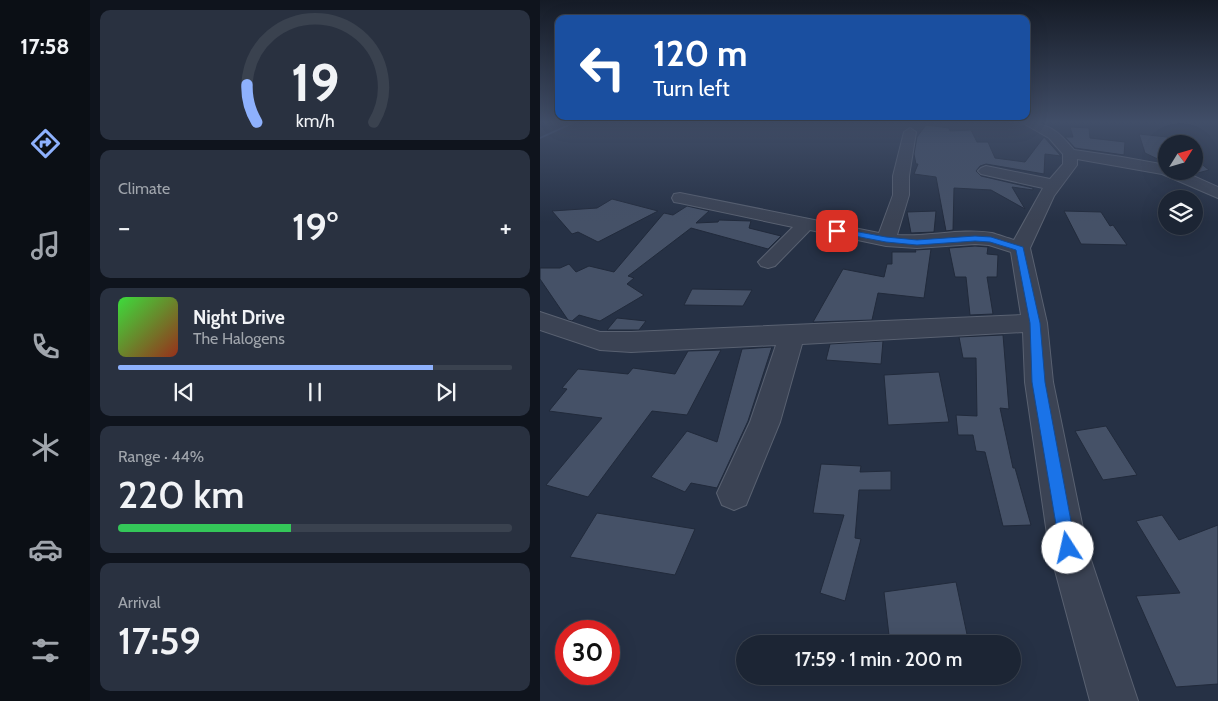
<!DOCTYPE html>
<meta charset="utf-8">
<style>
:root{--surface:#1c2534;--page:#293140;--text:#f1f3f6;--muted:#a0a5ac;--line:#3a424f;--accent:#8eb1fd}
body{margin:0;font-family:Cabin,sans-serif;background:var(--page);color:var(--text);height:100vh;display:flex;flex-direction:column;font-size:19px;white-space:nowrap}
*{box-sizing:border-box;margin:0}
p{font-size:16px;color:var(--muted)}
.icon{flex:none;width:28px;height:28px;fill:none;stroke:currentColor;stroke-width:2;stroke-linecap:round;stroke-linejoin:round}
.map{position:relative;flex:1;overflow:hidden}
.panel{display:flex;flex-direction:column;gap:10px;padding:10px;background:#0f141d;width:450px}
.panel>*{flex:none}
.banner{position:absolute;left:15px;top:15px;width:475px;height:105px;border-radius:10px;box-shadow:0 5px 20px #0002,0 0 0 1px var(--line);background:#1a4fa0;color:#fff;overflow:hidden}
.needle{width:32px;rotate:53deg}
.fabs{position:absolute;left:618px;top:135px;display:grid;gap:10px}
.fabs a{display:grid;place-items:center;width:45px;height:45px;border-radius:50%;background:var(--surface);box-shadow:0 5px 20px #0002,0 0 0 1px var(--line);font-size:25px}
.speed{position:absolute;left:15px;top:620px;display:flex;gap:10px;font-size:25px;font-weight:700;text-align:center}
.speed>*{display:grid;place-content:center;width:65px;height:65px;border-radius:50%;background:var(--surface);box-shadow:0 5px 20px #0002,0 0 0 1px var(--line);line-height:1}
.speed .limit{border:8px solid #d22;background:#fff;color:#111}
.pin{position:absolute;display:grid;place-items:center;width:42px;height:42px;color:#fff;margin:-21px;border-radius:10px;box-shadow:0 2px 8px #0006}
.me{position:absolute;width:55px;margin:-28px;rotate:350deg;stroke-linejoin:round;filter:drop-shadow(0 0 4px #0008)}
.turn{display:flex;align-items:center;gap:18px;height:105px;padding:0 15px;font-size:22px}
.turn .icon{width:65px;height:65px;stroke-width:2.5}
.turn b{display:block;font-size:35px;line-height:42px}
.big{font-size:38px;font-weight:600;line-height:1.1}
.panel .widget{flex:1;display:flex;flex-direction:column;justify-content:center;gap:8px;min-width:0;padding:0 18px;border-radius:10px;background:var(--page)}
.panel .dial{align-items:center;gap:0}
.dial svg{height:130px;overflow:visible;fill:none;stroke:var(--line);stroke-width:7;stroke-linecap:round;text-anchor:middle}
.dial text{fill:var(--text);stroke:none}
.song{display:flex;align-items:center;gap:15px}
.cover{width:60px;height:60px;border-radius:8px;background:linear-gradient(135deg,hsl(120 70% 55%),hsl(10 70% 35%))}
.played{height:5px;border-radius:2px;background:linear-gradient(90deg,var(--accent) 80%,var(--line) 80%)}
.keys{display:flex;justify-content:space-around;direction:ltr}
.heat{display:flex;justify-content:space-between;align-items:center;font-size:28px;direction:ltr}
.charge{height:8px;border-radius:4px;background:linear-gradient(90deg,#34c759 44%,var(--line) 0)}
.trip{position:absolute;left:196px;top:635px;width:285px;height:50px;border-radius:25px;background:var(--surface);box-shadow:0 5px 20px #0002,0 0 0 1px var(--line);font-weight:600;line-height:50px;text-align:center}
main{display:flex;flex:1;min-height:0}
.tabs{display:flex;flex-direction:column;width:90px;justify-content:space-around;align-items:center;background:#0b0f15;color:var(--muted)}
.tabs .icon{width:35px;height:35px}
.tabs .on{color:var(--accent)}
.tabs b{font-size:22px;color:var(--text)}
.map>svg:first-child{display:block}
</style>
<main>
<nav class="tabs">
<b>17:58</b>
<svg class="icon on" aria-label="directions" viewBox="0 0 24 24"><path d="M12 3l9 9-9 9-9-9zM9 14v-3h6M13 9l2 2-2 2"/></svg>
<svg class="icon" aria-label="music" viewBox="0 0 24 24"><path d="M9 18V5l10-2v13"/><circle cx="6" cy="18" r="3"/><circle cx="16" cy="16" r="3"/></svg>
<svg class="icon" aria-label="phone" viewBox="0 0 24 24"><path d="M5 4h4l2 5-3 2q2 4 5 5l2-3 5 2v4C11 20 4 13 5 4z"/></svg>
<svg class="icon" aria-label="climate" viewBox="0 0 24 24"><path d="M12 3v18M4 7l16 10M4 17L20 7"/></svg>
<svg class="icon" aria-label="car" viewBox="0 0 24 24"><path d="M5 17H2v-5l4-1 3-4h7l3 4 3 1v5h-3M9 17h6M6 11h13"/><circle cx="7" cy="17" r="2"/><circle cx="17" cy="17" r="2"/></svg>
<svg class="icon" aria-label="filters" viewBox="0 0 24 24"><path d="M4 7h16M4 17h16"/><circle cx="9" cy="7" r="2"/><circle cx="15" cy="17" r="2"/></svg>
</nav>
<section class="panel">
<div class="widget dial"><svg viewBox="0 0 100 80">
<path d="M14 69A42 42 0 1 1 86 69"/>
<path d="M14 69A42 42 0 0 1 8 46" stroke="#8eb1fd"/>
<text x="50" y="56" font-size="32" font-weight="700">19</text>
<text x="50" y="72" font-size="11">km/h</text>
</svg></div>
<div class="widget"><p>Climate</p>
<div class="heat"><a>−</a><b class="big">19°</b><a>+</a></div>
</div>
<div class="widget">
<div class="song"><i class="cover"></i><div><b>Night Drive</b><p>The Halogens</p></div></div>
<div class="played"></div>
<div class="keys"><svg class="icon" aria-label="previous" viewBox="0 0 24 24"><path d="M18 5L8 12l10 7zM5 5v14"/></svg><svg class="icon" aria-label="pause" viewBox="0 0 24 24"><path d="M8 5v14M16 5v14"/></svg><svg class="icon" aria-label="next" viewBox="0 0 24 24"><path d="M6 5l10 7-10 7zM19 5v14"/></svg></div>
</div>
<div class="widget"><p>Range · 44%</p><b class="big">220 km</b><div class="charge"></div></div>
<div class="widget"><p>Arrival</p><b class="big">17:59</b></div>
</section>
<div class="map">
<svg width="678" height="701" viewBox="0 0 678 701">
<rect width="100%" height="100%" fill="#263145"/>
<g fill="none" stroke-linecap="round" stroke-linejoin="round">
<!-- stream -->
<path fill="#3b4d6e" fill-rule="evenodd" d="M 31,123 L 35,123 L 0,139 L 0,137 Z"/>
</g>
<!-- building -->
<g fill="#455167" stroke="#212a3b">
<path d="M 386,125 L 409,128 L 410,131 L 431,130 L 437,142 L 448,142 L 455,158 L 485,162 L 504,137 L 521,156 L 505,154 L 504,174 L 446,164 L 440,166 L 436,171 L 441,176 L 493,188 L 493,190 L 472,187 L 485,209 L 451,190 L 414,188 L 413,230 L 406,231 L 396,177 L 374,174 L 378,164 L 376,164 L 374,154 L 377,137 Z"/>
<path d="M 530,127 L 549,128 L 550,138 L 585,142 L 584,155 L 535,148 L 525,137 L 533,137 Z"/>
<path d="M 599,134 L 627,137 L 636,144 L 626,144 L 626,163 L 605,153 Z"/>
<path d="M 654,158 L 669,170 L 654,174 L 647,171 L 654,171 Z"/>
<path d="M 72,199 L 118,211 L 58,242 L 38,232 L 32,234 L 12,211 L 57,208 Z"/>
<path d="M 147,206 L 169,211 L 156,223 L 178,222 L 179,220 L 211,221 L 209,228 L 241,236 L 228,249 L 151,228 L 88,276 L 94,278 L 87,284 L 104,295 L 60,321 L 39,315 L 32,321 L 28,320 L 0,279 L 0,268 L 20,268 L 29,264 L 36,272 L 49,266 L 74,272 L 124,213 L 133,215 Z"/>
<path d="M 396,211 L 394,232 L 371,233 L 367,212 Z"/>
<path d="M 524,211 L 561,212 L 570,226 L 573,225 L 587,245 L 541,244 Z"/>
<path d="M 435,246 L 448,247 L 447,254 L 458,255 L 457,277 L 447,277 L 453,314 L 430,315 L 426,277 L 415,277 L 409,248 Z"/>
<path d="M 391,249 L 384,298 L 338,293 L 332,320 L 273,322 L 303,269 L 344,277 L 347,264 L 352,264 L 352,252 L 376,252 L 375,250 Z"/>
<path d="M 152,289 L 212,290 L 203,306 L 144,305 Z"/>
<path d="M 77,318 L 106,321 L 99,330 L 67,330 Z"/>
<path d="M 463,335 L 469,409 L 460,408 L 473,468 L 475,468 L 491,525 L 463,526 L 445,452 L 436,451 L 433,435 L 418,435 L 416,415 L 437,416 L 436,358 L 423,358 L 419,337 Z"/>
<path d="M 343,341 L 341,364 L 286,360 L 290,344 Z"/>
<path d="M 232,347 L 208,421 L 177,488 L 151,483 L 145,492 L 111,477 L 147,431 L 177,442 L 202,349 Z"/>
<path d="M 181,350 L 147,415 L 112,411 L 48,497 L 6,485 L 62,418 L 9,411 L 27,389 L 22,388 L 38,369 L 88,374 L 93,368 L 135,374 L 148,351 Z"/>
<path d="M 399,372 L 409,422 L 348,425 L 344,375 Z"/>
<path d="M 566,426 L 597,475 L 563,480 L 535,431 Z"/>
<path d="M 281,464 L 321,466 L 320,472 L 351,471 L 351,490 L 319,490 L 315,538 L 321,539 L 305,601 L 280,593 L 304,515 L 273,513 Z"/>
<path d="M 57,513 L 155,529 L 135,575 L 30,557 Z"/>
<path d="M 622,515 L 639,540 L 678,525 L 678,684 L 636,687 L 596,596 L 640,593 L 596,521 Z"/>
<path d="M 416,582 L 429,644 L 350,644 L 344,592 Z"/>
</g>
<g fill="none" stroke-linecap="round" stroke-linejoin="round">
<!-- minor casing -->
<g stroke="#596171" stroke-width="2">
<path id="minor" d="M 483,123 C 510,123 518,131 534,150 L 582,157 L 626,165 L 626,171 L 642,171 L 678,187 L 678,198 L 622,174 L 537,159 L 537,165 L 514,196 L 490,248 L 507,323 L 513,382 L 547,548 L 598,701 L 550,701 L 509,548 L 485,382 L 483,332 L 262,344 L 240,422 L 206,505 L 194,510 L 182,505 L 177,493 L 210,422 L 236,345 L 91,352 L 60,350 L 0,330 L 0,312 L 60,332 L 91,332 L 481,315 L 471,252 L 449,245 L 435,244 L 377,248 L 346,246 L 270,230 L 235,266 L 228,268 L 221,266 L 218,262 L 253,227 L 140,203 L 134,202 L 132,198 L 134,194 L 140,193 L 339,233 L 353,195 L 353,176 L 364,132 L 370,128 L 376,132 L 369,176 L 369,195 L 357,235 C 388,237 421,228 452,233 C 459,235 467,238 474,240 L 503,188 L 441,174 L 438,171 L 441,168 L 446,166 L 510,179 L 523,164 L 523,154 L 509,138 Z"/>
</g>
<!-- minor -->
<use href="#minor" fill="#3b4354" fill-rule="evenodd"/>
</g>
<!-- sky -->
<linearGradient id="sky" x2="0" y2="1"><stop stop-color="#151b26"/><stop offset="0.55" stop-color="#414e68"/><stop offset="1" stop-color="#414e68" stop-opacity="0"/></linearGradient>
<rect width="678" height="222" fill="url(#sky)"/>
<!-- route -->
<path fill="#1a73e8" stroke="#114b97" d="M 297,228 L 346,237 L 377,240 L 435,236 L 451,237 L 483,247 L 500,323 L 505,382 L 536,548 L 534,554 L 528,557 L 522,554 L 520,548 L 492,382 L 490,323 L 476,250 L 450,242 L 435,241 L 377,245 L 346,242 L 294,232 L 293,231 Z"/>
</svg>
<div class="fabs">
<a><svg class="needle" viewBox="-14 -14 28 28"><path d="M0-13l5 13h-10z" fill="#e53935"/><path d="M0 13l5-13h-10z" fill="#a0a5ac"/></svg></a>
<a><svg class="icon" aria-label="layers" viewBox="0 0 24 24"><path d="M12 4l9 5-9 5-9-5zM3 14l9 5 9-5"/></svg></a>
</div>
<div class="speed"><div class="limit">30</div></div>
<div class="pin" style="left:297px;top:231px;background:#d93025"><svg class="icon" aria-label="arrive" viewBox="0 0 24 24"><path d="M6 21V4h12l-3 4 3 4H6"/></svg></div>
<svg class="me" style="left:528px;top:548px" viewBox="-20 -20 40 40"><circle r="19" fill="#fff"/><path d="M0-13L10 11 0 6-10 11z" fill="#1a73e8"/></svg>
<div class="trip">17:59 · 1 min · 200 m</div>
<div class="banner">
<div class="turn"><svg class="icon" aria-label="left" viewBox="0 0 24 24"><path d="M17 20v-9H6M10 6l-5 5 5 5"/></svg><div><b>120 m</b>Turn left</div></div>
</div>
</div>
</main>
